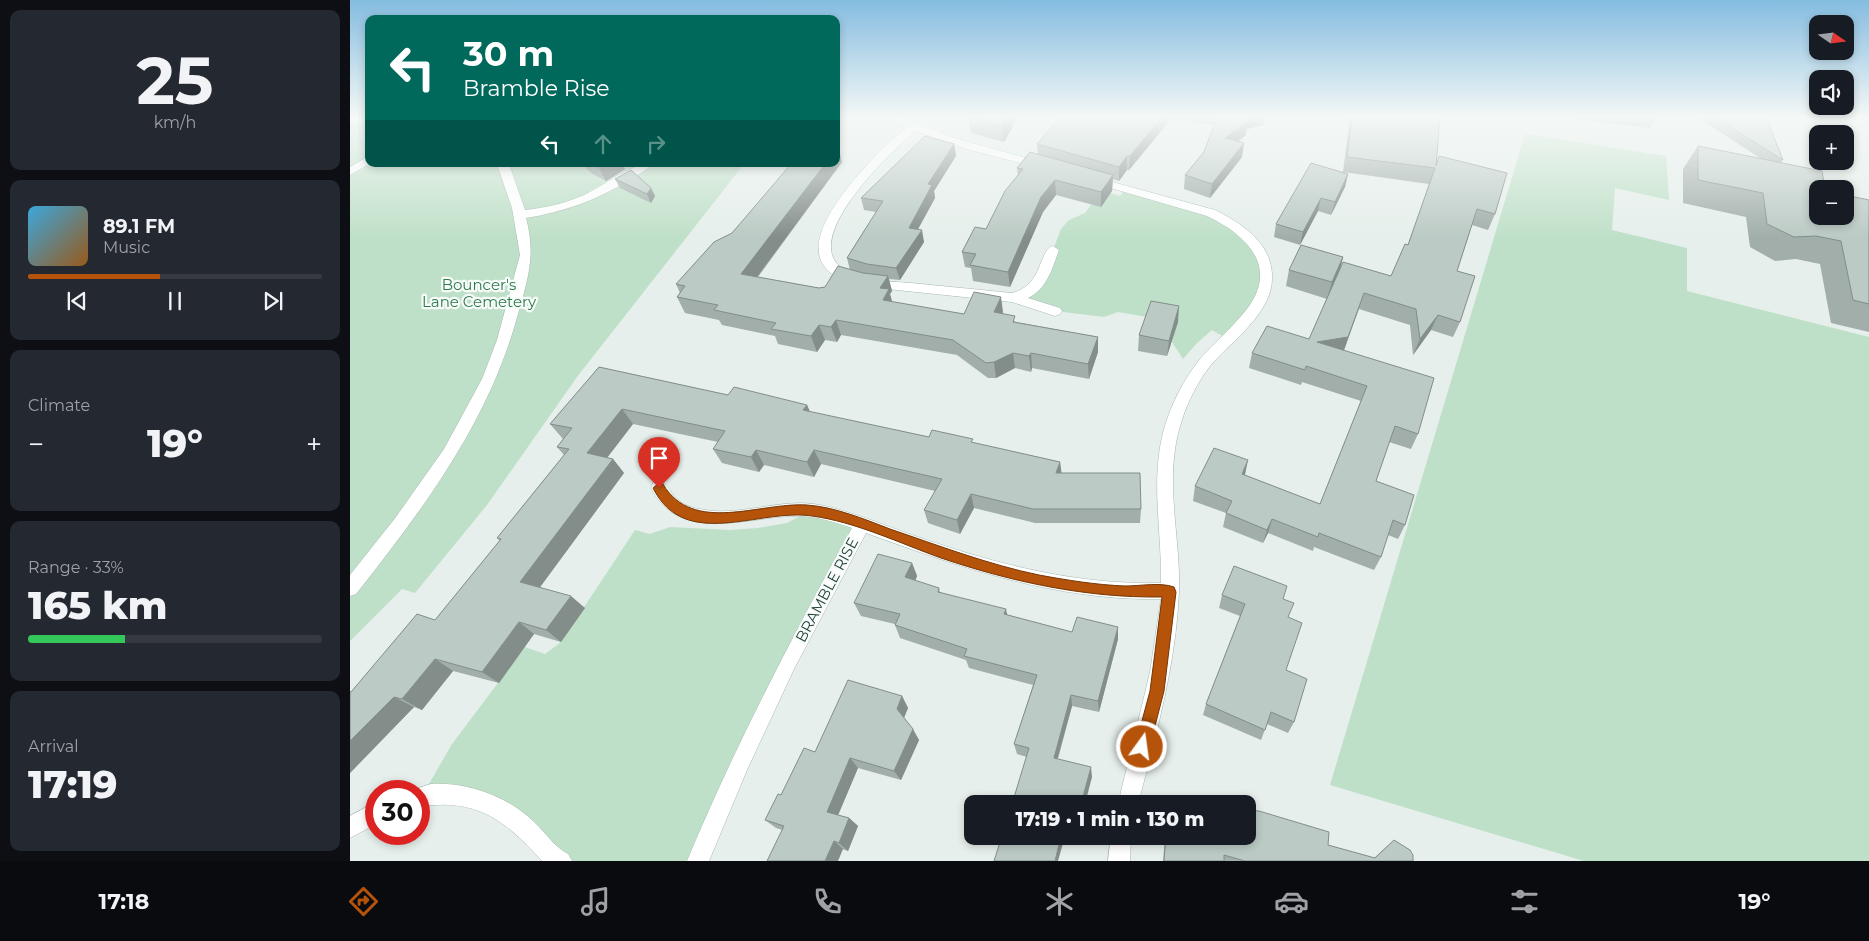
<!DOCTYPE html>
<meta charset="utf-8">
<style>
:root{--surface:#171b24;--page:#242831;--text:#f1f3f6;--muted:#9ea1a6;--line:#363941;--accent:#b45309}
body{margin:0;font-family:Montserrat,sans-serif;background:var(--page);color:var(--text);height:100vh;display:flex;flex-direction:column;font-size:19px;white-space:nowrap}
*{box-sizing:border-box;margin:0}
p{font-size:16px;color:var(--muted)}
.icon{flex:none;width:28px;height:28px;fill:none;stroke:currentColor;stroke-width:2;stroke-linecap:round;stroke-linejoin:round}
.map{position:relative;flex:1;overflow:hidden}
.sheet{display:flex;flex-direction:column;gap:10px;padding:10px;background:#0d0f14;width:350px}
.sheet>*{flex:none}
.top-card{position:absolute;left:15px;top:15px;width:475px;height:152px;border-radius:10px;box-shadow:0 2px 8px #0003;background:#00695c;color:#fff;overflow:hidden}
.needle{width:32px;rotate:104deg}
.buttons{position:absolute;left:1459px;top:15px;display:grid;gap:10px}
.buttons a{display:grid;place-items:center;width:45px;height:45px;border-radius:10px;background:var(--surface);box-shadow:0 2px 8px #0003;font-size:25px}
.speed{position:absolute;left:15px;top:780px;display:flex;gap:10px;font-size:25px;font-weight:700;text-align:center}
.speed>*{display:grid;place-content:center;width:65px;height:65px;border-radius:50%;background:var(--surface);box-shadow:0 2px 8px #0003;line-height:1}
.speed .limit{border:8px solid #d22;background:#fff;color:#111}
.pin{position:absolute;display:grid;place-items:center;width:42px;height:42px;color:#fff;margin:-51px -21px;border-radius:50% 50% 50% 0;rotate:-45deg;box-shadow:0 0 5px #0007}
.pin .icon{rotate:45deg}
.me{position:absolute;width:55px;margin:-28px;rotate:14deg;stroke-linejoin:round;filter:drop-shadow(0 0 4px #0008)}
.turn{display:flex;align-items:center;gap:18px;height:105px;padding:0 15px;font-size:22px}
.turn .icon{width:65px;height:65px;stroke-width:2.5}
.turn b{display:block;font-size:35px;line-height:42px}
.lanes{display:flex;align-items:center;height:48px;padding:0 15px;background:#0003;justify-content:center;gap:25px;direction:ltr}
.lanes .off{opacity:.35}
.big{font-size:38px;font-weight:800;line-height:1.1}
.sheet .widget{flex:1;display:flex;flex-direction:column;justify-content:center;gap:8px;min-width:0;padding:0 18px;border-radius:10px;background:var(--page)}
.sheet .dial{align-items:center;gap:0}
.dial b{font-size:65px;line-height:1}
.song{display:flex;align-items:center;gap:15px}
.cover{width:60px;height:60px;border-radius:8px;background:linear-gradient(135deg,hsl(200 70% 55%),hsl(30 70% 35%))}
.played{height:5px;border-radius:2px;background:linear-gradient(90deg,var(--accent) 45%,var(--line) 45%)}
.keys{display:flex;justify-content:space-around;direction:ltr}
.heat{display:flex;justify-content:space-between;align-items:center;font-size:28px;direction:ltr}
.charge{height:8px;border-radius:4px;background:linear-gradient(90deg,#34c759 33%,var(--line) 0)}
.trip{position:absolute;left:614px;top:795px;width:292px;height:50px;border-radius:10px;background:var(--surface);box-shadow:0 2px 8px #0003;font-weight:800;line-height:50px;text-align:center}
.tabs{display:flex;height:80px;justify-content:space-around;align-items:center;background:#090b0e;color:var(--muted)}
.tabs .icon{width:35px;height:35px}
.tabs .current{color:var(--accent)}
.tabs b{font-size:22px;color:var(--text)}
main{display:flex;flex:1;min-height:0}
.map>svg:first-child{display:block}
</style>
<main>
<section class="sheet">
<div class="widget dial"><b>25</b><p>km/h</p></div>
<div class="widget">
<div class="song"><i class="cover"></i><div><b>89.1 FM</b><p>Music</p></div></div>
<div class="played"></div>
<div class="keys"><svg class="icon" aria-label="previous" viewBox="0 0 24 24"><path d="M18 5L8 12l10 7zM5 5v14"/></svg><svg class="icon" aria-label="pause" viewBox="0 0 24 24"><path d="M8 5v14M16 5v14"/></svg><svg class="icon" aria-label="next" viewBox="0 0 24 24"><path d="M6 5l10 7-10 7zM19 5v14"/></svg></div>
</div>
<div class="widget"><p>Climate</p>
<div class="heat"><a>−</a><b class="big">19°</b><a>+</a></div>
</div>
<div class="widget"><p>Range · 33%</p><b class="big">165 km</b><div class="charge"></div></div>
<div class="widget"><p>Arrival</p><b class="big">17:19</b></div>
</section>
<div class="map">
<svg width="1519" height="861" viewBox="0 0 1519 861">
<rect width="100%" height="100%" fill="#e6efeb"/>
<!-- green -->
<g fill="#bfe0c8">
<path d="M 0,117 L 19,117 L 19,164 L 394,164 L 227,377 L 137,505 L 65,593 L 52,589 L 0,641 Z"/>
<path d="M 1175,134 L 1316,156 L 1319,200 L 1265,188 L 1262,230 L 1337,248 L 1337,291 L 1519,337 L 1519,861 L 1234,861 L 980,785 Z"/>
<path d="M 775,189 L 861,213 L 901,239 L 915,287 L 878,339 L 862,330 L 847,343 L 833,359 L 822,342 L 827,322 L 768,312 L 754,317 L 705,311 L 672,296 L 703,250 L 711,229 L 719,220 L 735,213 L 741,205 L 761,193 L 770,196 Z"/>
<path d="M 462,510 L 512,525 L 348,861 L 211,861 L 162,817 L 72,796 L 102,744 L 175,647 L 195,654 L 211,642 L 285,530 L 300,534 L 320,527 L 379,530 L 408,528 L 437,523 Z"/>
</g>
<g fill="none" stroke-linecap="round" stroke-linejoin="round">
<!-- service casing -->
<g stroke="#a8b8b2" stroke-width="1">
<g id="service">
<path d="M 0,117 L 19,117 L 19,119 L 0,123 Z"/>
<path d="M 19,156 L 19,164 L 0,175 L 0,167 Z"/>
<path d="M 147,164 L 159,164 L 175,210 C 194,208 213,204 232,196 C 253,187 280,163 302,164 C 296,171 287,175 279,180 C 247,200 214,212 176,218 C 186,255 178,278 168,314 C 139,421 74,508 6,594 L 0,596 L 0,575 L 46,517 L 94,449 L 132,379 L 147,340 L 170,255 L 162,208 Z"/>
</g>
</g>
<!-- minor casing -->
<g stroke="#a8b8b2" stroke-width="1">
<g id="minor">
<path d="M 543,117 L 556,117 L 601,137 L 697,164 L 699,166 L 693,169 L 613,148 L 565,131 C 542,151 448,239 493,269 C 514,283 546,281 571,284 C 601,287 632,290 662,293 C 694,285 688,250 703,246 L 709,250 C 702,269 697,289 678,298 L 710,308 L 712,311 L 710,314 L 705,316 L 662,302 L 518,287 C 503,283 484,280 474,266 C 447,228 530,150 556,127 Z"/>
<path d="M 744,177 L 865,210 C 891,223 921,242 922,275 C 924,313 882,340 860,366 C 847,383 837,403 831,423 C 813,479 831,536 829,592 C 826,664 806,735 788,804 L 768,804 L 800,672 L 811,599 C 707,601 612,568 516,533 L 444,669 L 397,770 L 359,861 L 337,861 C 385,746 442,637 502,528 C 483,521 462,515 442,516 C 394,518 329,543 301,488 L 303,483 C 316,479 318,490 326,498 C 332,504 341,508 350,509 C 389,518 430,497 470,505 C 504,512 538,527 571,538 C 649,565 728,585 811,583 C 812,532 800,480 814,429 C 821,404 834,379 850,359 C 865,342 883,327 897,309 C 930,266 895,234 857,216 L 740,182 L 740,178 Z"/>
<path d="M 81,784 C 118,782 157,796 184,822 C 196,833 204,847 218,854 L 222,861 L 192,861 C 155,820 126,797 69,807 L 69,791 L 62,790 Z"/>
<path d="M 26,802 L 26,824 L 0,838 L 0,816 Z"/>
<path d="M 761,836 L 781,836 L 780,861 L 758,861 Z"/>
</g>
</g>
<!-- service -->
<use href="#service" fill="#fff" fill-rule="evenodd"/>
<!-- minor -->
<use href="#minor" fill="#fff" fill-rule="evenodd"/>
</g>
<!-- wall -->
<g fill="#a1aea9">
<path d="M 618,117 L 668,117 L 654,142 L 621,133 Z"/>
<path d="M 724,117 L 914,117 L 913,125 L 897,129 L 895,136 L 888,141 L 892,157 L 860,198 L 834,189 L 835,175 L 854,152 L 864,125 L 821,119 L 779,170 L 777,170 L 769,181 L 763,179 L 762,191 L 751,207 L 706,195 L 693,212 L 660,287 L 623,281 L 621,268 L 615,267 L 612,252 L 636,229 L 668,176 L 667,168 L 688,154 L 687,144 L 722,122 Z"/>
<path d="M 1000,117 L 1090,117 L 1086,166 L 1145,214 L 1138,230 L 1122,225 L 1107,271 L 1110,322 L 1103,337 L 1081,330 L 1063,355 L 1060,325 L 1009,309 L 994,350 L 1068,434 L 1061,449 L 1039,442 L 1026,481 L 1055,525 L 1048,539 L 1038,535 L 1031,557 L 1024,570 L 964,547 L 963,551 L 918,533 L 913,543 L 873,527 L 876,513 L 843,501 L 845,486 L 895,475 L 970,504 L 1011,401 L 952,382 L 951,385 L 899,368 L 902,353 L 959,339 L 977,299 L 936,286 L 939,270 L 993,257 L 990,270 L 1041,276 L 1058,245 L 1079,184 L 993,172 L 998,174 L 995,187 L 981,215 L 968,211 L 950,245 L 924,237 L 926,224 L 993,172 Z"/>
<path d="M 1222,117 L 1306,117 L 1300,128 L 1222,119 Z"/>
<path d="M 1347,117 L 1416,117 L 1433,160 L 1431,162 L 1468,216 L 1519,200 L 1519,332 L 1481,323 L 1470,264 L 1446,259 L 1425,261 L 1400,247 L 1396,217 L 1333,203 L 1333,169 L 1348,146 L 1410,158 Z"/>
<path d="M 604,144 L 606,156 L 584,191 L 585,198 L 568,229 L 574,242 L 550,280 L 539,279 L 542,291 L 540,294 L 542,302 L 614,314 L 653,312 L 652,313 L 666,322 L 748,337 L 748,352 L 739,379 L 682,368 L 681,372 L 665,368 L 646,378 L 638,378 L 607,355 L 491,335 L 487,342 L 475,340 L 467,352 L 428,344 L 425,336 L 372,325 L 369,320 L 335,313 L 327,297 L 330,293 L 326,284 L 382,233 L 488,146 L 492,162 L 408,277 L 469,288 L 475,287 L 500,270 L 497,258 L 526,212 L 514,210 L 511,198 Z"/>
<path d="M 232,164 L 272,164 L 275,169 L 256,181 L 241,173 Z"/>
<path d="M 265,179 L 301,188 L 305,196 L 301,203 L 270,188 Z"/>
<path d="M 828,322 L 817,356 L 788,351 L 789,335 Z"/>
<path d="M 249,367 L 378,395 L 457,405 L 460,412 L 579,437 L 624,443 L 710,462 L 711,473 L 791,509 L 790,523 L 685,523 L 624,508 L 610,534 L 578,523 L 574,510 L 585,491 L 471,464 L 464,477 L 414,465 L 409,472 L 372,463 L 363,449 L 368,442 L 283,424 L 257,458 L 263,459 L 274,473 L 190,587 L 235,608 L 211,642 L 184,634 L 149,683 L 103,671 L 72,710 L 64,707 L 0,773 L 0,691 L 1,692 L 85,620 L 150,541 L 147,538 L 214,455 L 207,447 L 213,439 L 200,424 Z"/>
<path d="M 562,563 L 567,576 L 565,581 L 589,588 L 590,592 L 658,615 L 722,632 L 768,639 L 749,712 L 722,706 L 708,759 L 742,777 L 667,754 L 664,744 L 683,685 L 619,668 L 616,660 L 550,638 L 545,625 L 545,624 L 511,616 L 504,603 Z"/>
<path d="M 872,595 L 933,599 L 938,617 L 936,670 L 944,722 L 938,733 L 917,724 L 911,740 L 853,715 L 856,704 L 890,616 L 869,608 Z"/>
<path d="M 552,696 L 558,708 L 554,718 L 569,740 L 551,780 L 508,768 L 488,815 L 499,818 L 508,826 L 498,851 L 426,828 L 415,820 L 431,795 L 465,752 Z"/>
<path d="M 815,836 L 898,836 L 978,845 L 1024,858 L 1044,840 L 1063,861 L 813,861 Z"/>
</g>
<!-- shaded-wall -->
<g fill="#838d89">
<path d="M 657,117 L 668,117 L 654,142 L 652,126 Z"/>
<path d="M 812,117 L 821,117 L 821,119 L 779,170 L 780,156 Z"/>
<path d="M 898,117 L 914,117 L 913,125 L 897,129 L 895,136 L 874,152 L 875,138 Z"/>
<path d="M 894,143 L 892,157 L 860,198 L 862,184 Z"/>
<path d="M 604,144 L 606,156 L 584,191 L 585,198 L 562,240 L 559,228 L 578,184 Z"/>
<path d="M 488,146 L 492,162 L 398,289 L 391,274 L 475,164 L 486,164 L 486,148 Z"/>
<path d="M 777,156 L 777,170 L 769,181 L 769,167 Z"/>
<path d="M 249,164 L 272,164 L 275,169 L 256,181 L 247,165 Z"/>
<path d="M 998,174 L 995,187 L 981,215 L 985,202 Z"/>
<path d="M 763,175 L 762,191 L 751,207 L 751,192 Z"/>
<path d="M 705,180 L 706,195 L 693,212 L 660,287 L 658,272 L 691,197 Z"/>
<path d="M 301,188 L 305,196 L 301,203 L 297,194 Z"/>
<path d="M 971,198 L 968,211 L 950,245 L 953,232 Z"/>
<path d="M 572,230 L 574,242 L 550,280 L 546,268 Z"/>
<path d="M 993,257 L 989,274 L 977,299 L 982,282 Z"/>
<path d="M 538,276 L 542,291 L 540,294 L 543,305 L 533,300 L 530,288 Z"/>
<path d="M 1014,293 L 993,353 L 967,342 Z"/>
<path d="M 651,297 L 653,312 L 646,327 L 644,312 Z"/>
<path d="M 829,306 L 828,322 L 817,356 L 819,341 Z"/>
<path d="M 1088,315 L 1081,330 L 1063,355 L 1070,339 Z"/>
<path d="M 486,320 L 491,335 L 487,342 L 481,327 Z"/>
<path d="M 469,325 L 475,340 L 467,352 L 461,336 Z"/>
<path d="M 748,337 L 748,352 L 739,379 L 738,364 Z"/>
<path d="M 663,353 L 665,368 L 646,378 L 644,362 Z"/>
<path d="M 681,353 L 682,368 L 681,372 L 679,356 Z"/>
<path d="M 457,405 L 463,419 L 453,410 Z"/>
<path d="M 272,409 L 283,424 L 249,468 L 237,453 Z"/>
<path d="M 406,450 L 414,465 L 409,472 L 401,457 Z"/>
<path d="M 464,450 L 471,464 L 464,477 L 457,462 Z"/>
<path d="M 263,459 L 274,473 L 185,594 L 170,582 Z"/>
<path d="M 898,460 L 895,475 L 888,488 L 892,474 Z"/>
<path d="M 710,462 L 712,476 L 706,473 Z"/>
<path d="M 621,494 L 624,508 L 610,534 L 607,520 Z"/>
<path d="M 922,519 L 918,533 L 913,543 L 917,530 Z"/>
<path d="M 562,563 L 567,576 L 561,591 L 555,577 Z"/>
<path d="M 221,596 L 235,608 L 211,642 L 196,630 Z"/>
<path d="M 656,609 L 659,622 L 654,614 Z"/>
<path d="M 169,622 L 184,634 L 149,683 L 132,672 Z"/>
<path d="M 768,627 L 768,639 L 749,712 L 748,701 Z"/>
<path d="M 85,659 L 103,671 L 72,710 L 52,699 Z"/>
<path d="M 721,695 L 722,706 L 705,767 L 704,758 Z"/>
<path d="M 552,696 L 558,708 L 553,720 L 547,709 Z"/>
<path d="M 44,697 L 64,707 L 0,773 L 0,741 Z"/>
<path d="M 563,729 L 569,740 L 551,780 L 544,771 Z"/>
<path d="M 500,758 L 508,768 L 486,820 L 477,812 Z"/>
<path d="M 741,767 L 742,777 L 735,804 L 731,804 Z"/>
<path d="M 499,818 L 508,826 L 498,851 L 489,843 Z"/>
<path d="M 711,836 L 715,836 L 708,861 L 705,861 Z"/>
<path d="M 484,841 L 493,849 L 488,861 L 475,861 Z"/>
</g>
<!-- building -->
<g fill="#bbcac4" stroke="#838d89">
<path d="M 620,117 L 657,117 L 652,126 Z"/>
<path d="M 724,117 L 812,117 L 780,156 L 777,156 L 769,167 L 687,144 L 709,118 L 722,122 Z"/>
<path d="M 867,117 L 898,117 L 897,122 L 875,138 L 894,143 L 862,184 L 835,175 L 854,152 Z"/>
<path d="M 1002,117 L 1090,117 L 1086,166 L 1089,156 L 1157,173 L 1145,214 L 1127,209 L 1107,271 L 1125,276 L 1110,322 L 1088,315 L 1070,339 L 1066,309 L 1014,293 L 998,337 L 967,342 L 1084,378 L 1068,434 L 1045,426 L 1026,481 L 1064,495 L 1055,525 L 1043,520 L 1031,557 L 969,533 L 968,537 L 922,519 L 917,530 L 876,513 L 882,501 L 845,486 L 864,448 L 898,460 L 892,474 L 970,504 L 1017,386 L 956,366 L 955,370 L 902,353 L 917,326 L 959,339 L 993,262 L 1041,276 L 1055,244 L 1058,245 L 1085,168 L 997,157 Z"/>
<path d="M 1364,117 L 1416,117 L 1433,160 Z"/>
<path d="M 575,136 L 604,144 L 578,184 L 582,185 L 559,228 L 572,230 L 546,268 L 517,264 L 497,258 L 533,201 L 511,198 Z"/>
<path d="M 1348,146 L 1472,171 L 1475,189 L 1468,189 L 1468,216 L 1495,216 L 1495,195 L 1519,200 L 1519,304 L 1503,300 L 1491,241 L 1466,236 L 1444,237 L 1417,224 L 1413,193 L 1348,180 Z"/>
<path d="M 680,152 L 763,175 L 751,192 L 705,180 L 691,197 L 658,272 L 620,265 L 626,254 L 612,252 L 625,227 L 636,229 L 655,191 L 673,169 L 667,168 Z"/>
<path d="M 961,163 L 998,174 L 985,202 L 971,198 L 953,232 L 926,224 Z"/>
<path d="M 441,164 L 475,164 L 391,274 L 469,288 L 475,287 L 488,266 L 513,273 L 538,276 L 530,288 L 539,289 L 533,300 L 614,314 L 624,292 L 651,297 L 644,312 L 665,316 L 663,322 L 748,337 L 738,364 L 681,353 L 679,356 L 663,353 L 644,362 L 636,363 L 603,340 L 486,320 L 481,327 L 469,325 L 461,336 L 421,329 L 426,323 L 364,310 L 368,305 L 327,297 L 335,286 L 326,284 L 364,242 L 382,233 Z"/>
<path d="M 281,170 L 301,188 L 297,194 L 265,179 Z"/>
<path d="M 951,245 L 993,257 L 982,282 L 939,270 Z"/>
<path d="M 801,301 L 829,306 L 819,341 L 789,335 Z"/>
<path d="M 249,367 L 378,395 L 384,387 L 457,405 L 453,410 L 579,437 L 582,430 L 623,439 L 621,442 L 710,462 L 706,473 L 790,473 L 791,509 L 683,509 L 621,494 L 607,520 L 574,510 L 592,479 L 464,450 L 457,462 L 406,450 L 401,457 L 363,449 L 375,431 L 272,409 L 237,453 L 263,459 L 170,582 L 221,596 L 196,630 L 169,622 L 132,672 L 85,659 L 52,699 L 44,697 L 0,741 L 0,692 L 1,692 L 67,614 L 85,620 L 151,539 L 147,538 L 219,449 L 207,447 L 222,428 L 200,424 Z"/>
<path d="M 528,554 L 562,563 L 555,577 L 589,588 L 588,592 L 656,609 L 654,614 L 722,632 L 727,617 L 768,627 L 748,701 L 721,695 L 704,758 L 741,767 L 731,804 L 662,804 L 679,748 L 664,744 L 687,675 L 614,656 L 617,649 L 545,625 L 550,614 L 504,603 Z"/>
<path d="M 884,566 L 937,586 L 933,599 L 944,603 L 938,617 L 952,623 L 936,670 L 957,679 L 944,722 L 921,712 L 915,730 L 856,704 L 895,604 L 872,595 Z"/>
<path d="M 498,680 L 552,696 L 547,709 L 563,729 L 544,771 L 500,758 L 477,812 L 499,818 L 489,843 L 484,841 L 475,861 L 417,861 L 434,826 L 415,820 L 428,794 L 431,795 L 454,748 L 465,752 Z"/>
<path d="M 818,801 L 839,804 L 818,804 Z"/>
<path d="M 898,810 L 909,811 L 979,832 L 978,845 L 1025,858 L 1044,840 L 1060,850 L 1063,855 L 1063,861 L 895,861 L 874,855 L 874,861 L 814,861 L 816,836 L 898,836 Z"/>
<path d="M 652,836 L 711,836 L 705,861 L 644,861 Z"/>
</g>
<!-- sky -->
<linearGradient id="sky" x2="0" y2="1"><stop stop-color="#84bce0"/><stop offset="0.49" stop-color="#f4f8f6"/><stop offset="1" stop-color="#f4f8f6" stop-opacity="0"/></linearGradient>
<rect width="1519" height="238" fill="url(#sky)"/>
<!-- route -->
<path fill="#b45309" stroke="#753606" d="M 309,483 L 313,484 C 343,535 410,502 457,505 C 485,507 514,519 540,529 C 587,545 640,565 689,575 C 716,580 747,585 775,586 C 791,586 810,582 824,587 L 826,592 L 814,691 L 798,753 L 792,755 L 787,753 L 785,747 L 800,691 L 812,597 C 736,598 662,582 591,558 C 549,543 506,522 462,516 C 409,508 335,552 303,488 Z"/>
<g text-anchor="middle" stroke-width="4.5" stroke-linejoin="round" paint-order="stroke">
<!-- park labels -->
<g font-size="15" fill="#2d7a4b" stroke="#f7fbf9">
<text x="129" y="290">Bouncer's<tspan x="129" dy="17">Lane Cemetery</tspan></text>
</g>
<!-- street labels -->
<g font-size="15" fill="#24423a" stroke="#f7fbf9">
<text transform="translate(477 590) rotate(-62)" y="5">BRAMBLE RISE</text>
</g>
</g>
</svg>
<div class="buttons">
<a><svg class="needle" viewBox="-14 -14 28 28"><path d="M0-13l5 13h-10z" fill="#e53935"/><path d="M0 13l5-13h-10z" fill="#9ea1a6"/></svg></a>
<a><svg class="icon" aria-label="sound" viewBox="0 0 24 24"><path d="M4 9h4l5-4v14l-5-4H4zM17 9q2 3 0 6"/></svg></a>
<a>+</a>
<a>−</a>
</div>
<div class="speed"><div class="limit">30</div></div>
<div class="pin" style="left:309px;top:488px;background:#d93025"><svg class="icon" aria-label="arrive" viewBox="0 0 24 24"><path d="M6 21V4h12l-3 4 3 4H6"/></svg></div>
<svg class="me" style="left:792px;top:747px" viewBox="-20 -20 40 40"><circle r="17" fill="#b45309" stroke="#fff" stroke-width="3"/><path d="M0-11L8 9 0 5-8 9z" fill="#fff"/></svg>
<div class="trip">17:19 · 1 min · 130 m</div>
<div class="top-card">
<div class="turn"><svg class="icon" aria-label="left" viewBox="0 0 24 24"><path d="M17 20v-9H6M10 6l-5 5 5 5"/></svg><div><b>30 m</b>Bramble Rise</div></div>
<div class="lanes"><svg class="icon" aria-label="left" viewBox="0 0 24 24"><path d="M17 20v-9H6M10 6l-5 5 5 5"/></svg><svg class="icon off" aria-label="ahead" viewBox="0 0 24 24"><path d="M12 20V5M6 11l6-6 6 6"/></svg><svg class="icon off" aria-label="right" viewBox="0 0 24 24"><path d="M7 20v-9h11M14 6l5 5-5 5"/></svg></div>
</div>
</div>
</main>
<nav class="tabs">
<b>17:18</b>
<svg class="icon current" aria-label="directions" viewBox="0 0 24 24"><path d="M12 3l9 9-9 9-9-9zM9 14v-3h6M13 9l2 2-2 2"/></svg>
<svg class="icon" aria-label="music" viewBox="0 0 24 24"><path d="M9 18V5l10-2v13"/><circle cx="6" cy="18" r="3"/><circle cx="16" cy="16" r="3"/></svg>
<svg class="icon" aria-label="phone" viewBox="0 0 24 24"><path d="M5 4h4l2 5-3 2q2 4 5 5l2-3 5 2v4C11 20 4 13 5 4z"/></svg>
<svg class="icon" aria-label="climate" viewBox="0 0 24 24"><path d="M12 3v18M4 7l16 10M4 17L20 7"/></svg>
<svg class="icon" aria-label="car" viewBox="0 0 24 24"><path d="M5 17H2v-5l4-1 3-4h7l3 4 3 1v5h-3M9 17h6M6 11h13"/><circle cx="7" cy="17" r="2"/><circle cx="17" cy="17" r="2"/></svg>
<svg class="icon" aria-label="filters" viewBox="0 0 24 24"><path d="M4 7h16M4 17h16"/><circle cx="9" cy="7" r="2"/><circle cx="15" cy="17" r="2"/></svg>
<b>19°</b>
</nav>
